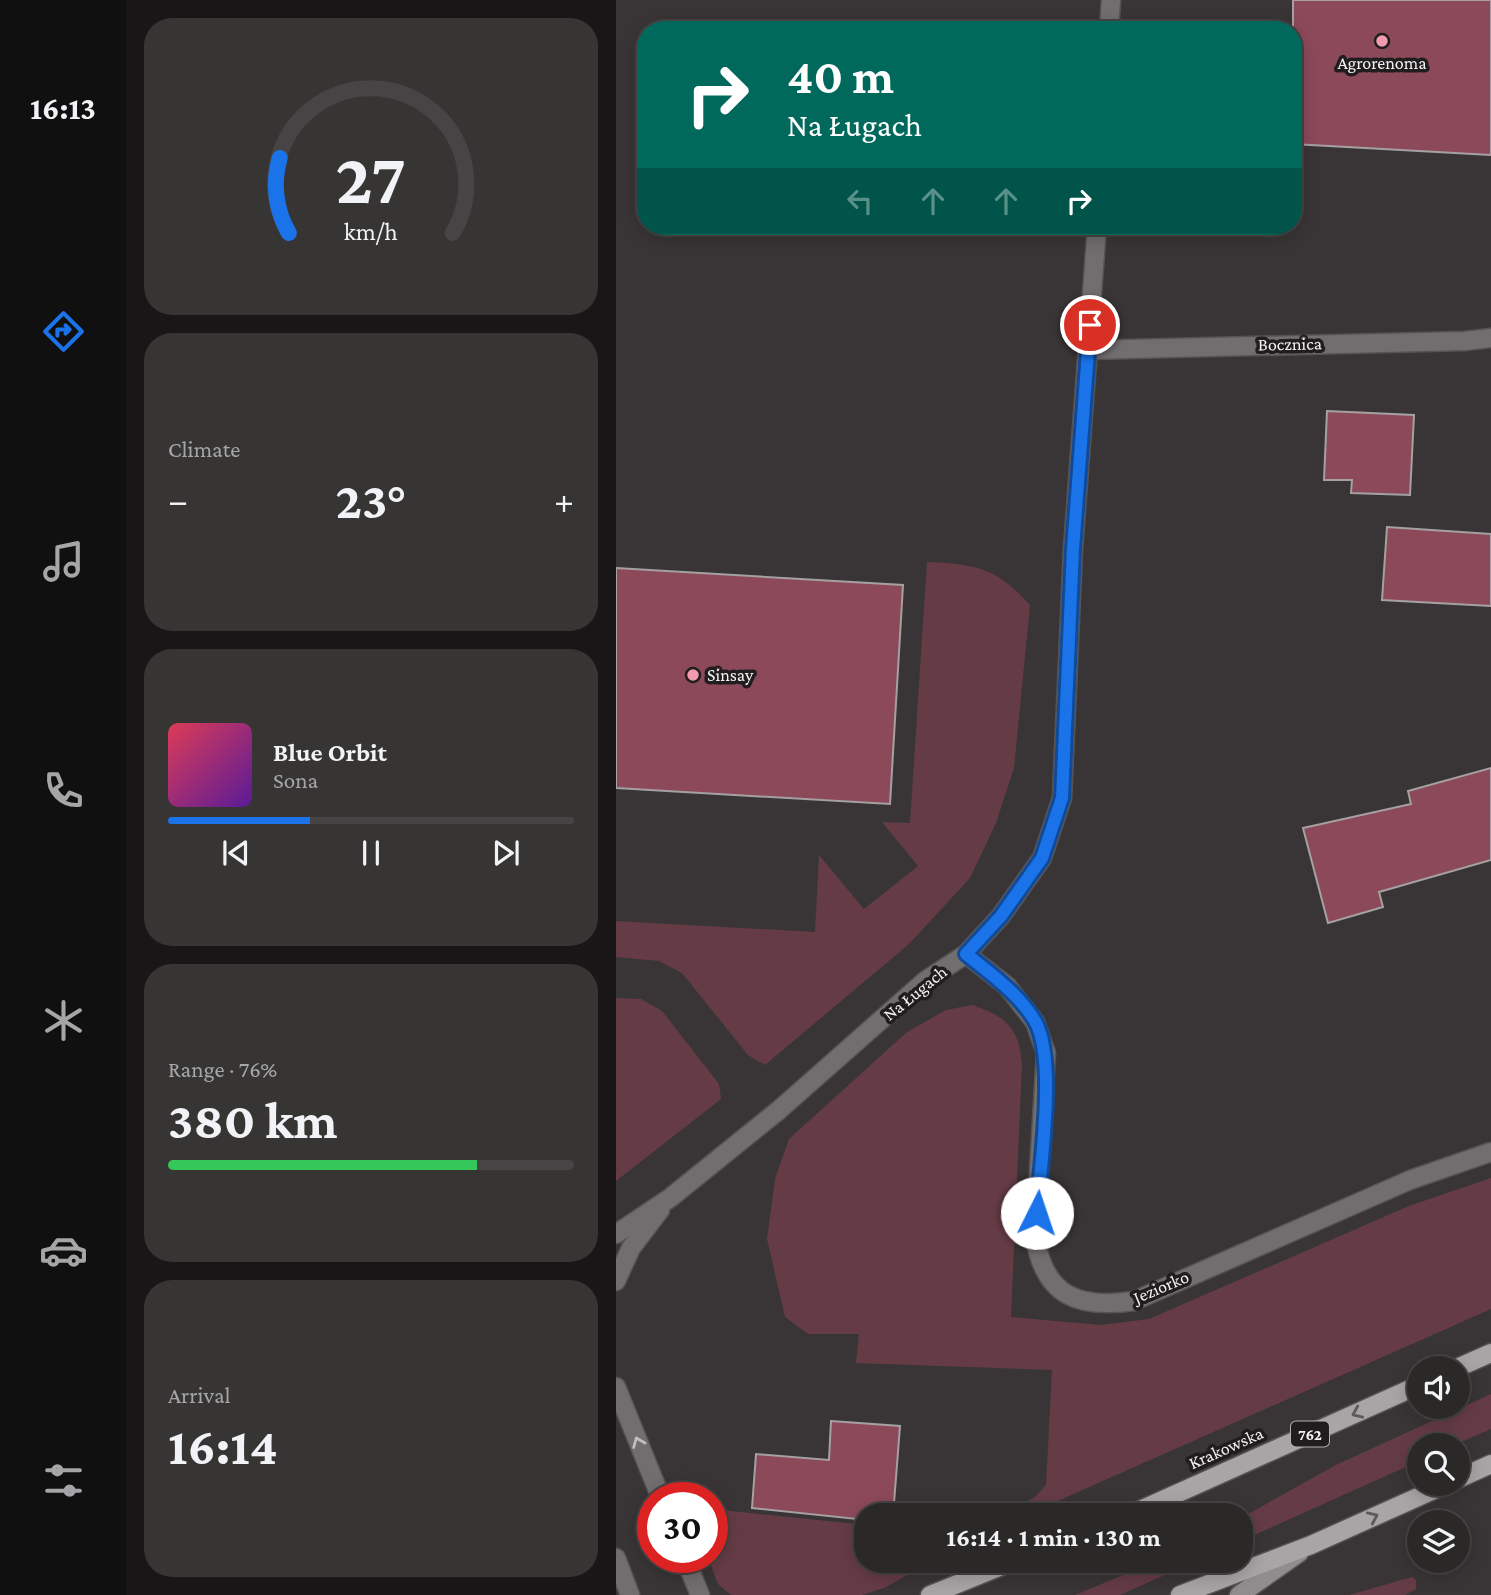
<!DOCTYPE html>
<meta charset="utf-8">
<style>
:root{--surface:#2b2828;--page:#373434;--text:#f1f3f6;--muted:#a6a6a8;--line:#474445;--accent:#1a73e8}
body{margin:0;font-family:"Crimson Pro",serif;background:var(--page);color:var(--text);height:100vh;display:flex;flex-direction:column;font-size:26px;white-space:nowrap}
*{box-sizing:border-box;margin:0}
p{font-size:23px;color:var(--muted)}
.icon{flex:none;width:38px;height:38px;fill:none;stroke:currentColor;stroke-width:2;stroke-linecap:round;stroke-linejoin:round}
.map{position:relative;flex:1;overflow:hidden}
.side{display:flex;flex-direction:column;gap:18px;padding:18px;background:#181616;width:490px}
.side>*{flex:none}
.guide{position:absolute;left:21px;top:21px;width:665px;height:214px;border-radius:28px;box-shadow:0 4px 18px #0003,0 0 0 2px var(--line);background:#00695c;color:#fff;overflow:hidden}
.tools{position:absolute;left:791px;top:1356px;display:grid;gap:14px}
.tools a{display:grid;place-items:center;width:63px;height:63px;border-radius:50%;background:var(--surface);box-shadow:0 4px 18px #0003,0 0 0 2px var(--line);font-size:35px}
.speed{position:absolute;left:21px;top:1482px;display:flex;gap:14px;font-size:35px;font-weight:700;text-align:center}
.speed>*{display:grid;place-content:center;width:91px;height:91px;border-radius:50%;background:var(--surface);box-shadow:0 4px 18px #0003,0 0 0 2px var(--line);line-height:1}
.speed .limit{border:10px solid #d22;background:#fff;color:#111}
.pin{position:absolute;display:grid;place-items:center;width:60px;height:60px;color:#fff;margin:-30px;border:4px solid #fff;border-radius:50%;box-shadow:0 2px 7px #0007}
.me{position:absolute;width:77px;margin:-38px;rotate:4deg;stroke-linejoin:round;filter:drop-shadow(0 0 5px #0008)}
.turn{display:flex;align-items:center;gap:24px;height:147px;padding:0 35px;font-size:32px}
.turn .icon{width:91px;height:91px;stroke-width:2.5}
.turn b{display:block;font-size:49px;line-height:60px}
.lanes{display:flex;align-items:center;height:66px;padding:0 35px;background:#0003;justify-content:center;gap:35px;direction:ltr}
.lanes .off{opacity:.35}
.big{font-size:52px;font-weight:700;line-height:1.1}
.side .widget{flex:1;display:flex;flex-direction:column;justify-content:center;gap:10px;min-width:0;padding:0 24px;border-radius:28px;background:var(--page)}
.side .dial{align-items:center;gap:0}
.dial svg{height:182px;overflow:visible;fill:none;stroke:var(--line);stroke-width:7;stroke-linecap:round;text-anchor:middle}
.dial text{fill:var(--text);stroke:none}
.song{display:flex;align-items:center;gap:21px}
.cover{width:84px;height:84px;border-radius:10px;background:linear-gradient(135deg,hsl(350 70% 55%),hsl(270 70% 35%))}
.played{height:7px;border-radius:4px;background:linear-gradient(90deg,var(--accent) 35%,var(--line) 35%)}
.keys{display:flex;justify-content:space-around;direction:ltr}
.heat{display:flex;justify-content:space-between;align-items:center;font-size:38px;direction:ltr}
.charge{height:10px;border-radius:5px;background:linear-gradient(90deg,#34c759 76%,var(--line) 0)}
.trip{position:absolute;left:238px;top:1503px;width:399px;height:70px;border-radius:28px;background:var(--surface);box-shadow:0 4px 18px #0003,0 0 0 2px var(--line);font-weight:700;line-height:70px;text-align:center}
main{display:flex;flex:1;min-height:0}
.tab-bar{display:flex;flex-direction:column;width:126px;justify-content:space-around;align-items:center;background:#111010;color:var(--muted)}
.tab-bar .icon{width:49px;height:49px}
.tab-bar .active{color:var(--accent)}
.tab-bar b{font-size:32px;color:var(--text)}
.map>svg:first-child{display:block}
</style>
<main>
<nav class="tab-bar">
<b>16:13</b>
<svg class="icon active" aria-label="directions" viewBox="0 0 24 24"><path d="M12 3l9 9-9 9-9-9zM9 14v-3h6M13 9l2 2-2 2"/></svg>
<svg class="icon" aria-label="music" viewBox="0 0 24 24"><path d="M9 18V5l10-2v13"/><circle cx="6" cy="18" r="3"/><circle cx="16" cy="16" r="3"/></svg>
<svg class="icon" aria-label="phone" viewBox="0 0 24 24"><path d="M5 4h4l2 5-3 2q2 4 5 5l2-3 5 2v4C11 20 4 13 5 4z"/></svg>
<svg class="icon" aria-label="climate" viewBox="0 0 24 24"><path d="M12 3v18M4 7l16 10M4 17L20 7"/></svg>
<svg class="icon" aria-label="car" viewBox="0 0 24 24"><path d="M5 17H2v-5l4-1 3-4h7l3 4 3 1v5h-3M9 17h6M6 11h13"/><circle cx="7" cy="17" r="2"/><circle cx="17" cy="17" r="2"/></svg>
<svg class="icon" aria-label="filters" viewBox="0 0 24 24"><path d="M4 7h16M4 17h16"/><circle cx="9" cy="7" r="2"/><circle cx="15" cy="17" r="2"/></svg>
</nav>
<section class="side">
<div class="widget dial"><svg viewBox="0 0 100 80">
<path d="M14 69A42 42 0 1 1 86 69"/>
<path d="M14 69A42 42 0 0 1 10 36" stroke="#1a73e8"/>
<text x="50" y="56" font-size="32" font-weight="700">27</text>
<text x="50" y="72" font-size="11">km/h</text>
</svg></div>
<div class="widget"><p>Climate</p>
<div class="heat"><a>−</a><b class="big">23°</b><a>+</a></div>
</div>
<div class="widget">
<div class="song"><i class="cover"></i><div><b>Blue Orbit</b><p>Sona</p></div></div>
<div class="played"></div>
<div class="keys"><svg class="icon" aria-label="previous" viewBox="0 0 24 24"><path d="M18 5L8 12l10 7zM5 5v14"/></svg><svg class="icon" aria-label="pause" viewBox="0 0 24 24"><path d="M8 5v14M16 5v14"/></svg><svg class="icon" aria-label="next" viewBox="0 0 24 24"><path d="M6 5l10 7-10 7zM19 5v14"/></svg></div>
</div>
<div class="widget"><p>Range · 76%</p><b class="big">380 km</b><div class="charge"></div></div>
<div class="widget"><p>Arrival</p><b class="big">16:14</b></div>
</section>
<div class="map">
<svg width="875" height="1595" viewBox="0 0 875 1595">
<rect width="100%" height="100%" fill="#393536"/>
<!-- green -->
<g fill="#653c46">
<path d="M 311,562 C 360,564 381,568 414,605 L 398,768 L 380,823 L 354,878 L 293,944 L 149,1065 L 132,1055 L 66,973 L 43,961 L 0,957 L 0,921 L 199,932 L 203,855 L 248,909 L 302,866 L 266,822 L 294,823 Z"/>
<path d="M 0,998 L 25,999 L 46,1011 L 103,1084 L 105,1099 L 0,1181 Z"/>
<path d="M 356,1005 C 390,1016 403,1028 406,1064 L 395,1317 L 485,1325 L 533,1319 L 793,1206 L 875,1178 L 875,1309 L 410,1515 L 379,1515 L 418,1498 L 430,1485 L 436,1370 L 240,1363 L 243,1334 L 192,1334 L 169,1317 L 151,1239 L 159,1179 L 173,1139 L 291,1032 L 330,1010 Z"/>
<path d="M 875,1394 L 875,1429 L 838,1445 L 803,1446 L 803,1461 L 625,1541 L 625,1518 L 720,1465 Z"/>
<path d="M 96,1509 L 250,1525 L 250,1561 L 316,1561 L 268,1588 L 246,1595 L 115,1595 L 102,1584 L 92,1558 L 96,1558 Z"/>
<path d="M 541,1561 L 580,1561 L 504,1595 L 459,1595 Z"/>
<path d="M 796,1577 L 800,1580 L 800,1589 L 789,1595 L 733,1595 Z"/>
</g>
<!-- building -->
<g fill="#8c495a" stroke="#a5a0a1" stroke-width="2">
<path d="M 677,0 L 875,0 L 875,155 L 677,144 Z"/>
<path d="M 711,411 L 798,415 L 794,495 L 735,493 L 736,480 L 708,480 Z"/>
<path d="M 771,527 L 875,534 L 875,606 L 766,600 Z"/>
<path d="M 0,568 L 287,585 L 274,804 L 0,788 Z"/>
<path d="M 875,768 L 875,860 L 763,892 L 767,907 L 712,923 L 687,828 L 795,804 L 792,791 Z"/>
<path d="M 215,1421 L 284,1426 L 277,1516 L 250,1516 L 250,1520 L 136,1508 L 140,1454 L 213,1460 Z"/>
</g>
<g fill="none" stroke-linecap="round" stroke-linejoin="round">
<!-- minor casing -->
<g stroke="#575354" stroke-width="21">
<g id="minor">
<path d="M 493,30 L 495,0"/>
<path d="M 473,350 L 849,341 L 875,338"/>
<path d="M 350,954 L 391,986 L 419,1022 L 430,1053 L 419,1238 C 429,1297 463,1309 518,1301 L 794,1180 L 875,1152"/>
<path d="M 0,1234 L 54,1198 L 163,1110 L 309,981 L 350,954 L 385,916 L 426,858 L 446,798 L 457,549 L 481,226"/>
<path d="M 0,1281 L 15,1248 L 44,1210"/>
<path d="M 0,1387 L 45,1498"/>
<path d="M 0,1558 L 14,1595"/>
<path d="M 69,1558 L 84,1595"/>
</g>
</g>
<!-- secondary casing -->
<g stroke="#575354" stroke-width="21">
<path id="secondary" d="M 623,1595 L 683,1553"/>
</g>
<!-- primary casing -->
<g stroke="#575354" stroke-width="21">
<g id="primary">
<path d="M 841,1368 L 875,1353"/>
<path d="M 842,1479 L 875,1464"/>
<path d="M 511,1516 L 803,1385"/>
<path d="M 314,1595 L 398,1561"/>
<path d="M 564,1595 L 695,1545 L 831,1484"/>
</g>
</g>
<!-- minor -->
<use href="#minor" stroke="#706e6f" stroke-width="18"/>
<!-- secondary -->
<use href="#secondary" stroke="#908d8e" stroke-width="18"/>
<!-- primary -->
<use href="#primary" stroke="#a9a5a6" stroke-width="18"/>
</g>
<!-- one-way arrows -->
<defs><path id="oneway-chevron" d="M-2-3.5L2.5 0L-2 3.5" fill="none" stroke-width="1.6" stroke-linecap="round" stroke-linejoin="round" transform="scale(1.75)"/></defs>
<g stroke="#5d5a5b">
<use href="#oneway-chevron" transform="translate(741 1413) rotate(156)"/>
<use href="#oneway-chevron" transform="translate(757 1517) rotate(-24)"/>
</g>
<use stroke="#bfbdbd" href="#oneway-chevron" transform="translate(22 1442) rotate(-112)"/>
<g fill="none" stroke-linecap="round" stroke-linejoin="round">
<!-- route casing -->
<g stroke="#114b97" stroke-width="18">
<path id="route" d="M 421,1213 C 424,1166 441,1060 419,1021 C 402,993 375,974 350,954 L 385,916 L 426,858 L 446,798 L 457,549 L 474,325"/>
</g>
<!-- route -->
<use href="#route" stroke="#1a73e8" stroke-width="12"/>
</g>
<!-- markers -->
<g fill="#f29aae" stroke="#1f1d1e" stroke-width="2.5">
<circle cx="766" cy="41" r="7"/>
<circle cx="77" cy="675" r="7"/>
</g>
<g text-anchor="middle" stroke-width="7" stroke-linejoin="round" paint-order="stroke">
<!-- shield labels -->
<rect fill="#1f1d1e" stroke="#b3b1b2" stroke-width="2" x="675" y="1421.5" width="38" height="25" rx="5"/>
<g font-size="16" font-weight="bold" fill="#f3f1f1">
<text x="694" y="1440">762</text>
</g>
<!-- poi labels -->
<g font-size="18" fill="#f3f1f1" stroke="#1f1d1e">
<text x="766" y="69">Agrorenoma</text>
<text x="91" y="681" text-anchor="start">Sinsay</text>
</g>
<!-- street labels -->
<g font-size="18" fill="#f3f1f1" stroke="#1f1d1e">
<text transform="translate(674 344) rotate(-1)" y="6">Bocznica</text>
<text transform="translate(299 993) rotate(-39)" y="6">Na Ługach</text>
<text transform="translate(545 1287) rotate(-23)" y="6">Jeziorko</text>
<text transform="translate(610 1448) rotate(-24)" y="6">Krakowska</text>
</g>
</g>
</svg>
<div class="tools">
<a><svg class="icon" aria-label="sound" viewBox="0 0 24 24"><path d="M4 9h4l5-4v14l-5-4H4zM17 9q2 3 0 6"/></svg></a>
<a><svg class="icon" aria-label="search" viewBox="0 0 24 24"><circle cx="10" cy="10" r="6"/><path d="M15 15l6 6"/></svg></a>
<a><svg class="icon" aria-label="layers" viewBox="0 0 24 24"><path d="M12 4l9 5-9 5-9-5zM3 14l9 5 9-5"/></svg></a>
</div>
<div class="speed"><div class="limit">30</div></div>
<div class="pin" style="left:474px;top:325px;background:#d93025"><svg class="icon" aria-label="arrive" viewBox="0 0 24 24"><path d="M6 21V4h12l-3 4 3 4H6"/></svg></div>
<svg class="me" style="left:421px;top:1213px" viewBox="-20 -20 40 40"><circle r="19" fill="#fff"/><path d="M0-13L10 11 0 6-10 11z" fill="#1a73e8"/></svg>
<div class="trip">16:14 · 1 min · 130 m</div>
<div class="guide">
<div class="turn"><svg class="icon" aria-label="right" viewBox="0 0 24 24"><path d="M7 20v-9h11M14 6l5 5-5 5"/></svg><div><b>40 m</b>Na Ługach</div></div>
<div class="lanes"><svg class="icon off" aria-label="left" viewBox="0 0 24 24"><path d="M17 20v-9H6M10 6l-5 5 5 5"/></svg><svg class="icon off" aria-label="ahead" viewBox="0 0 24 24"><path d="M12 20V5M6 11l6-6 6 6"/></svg><svg class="icon off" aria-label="ahead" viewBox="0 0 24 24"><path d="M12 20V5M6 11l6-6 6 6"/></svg><svg class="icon" aria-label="right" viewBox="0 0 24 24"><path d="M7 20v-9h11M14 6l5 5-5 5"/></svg></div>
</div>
</div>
</main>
